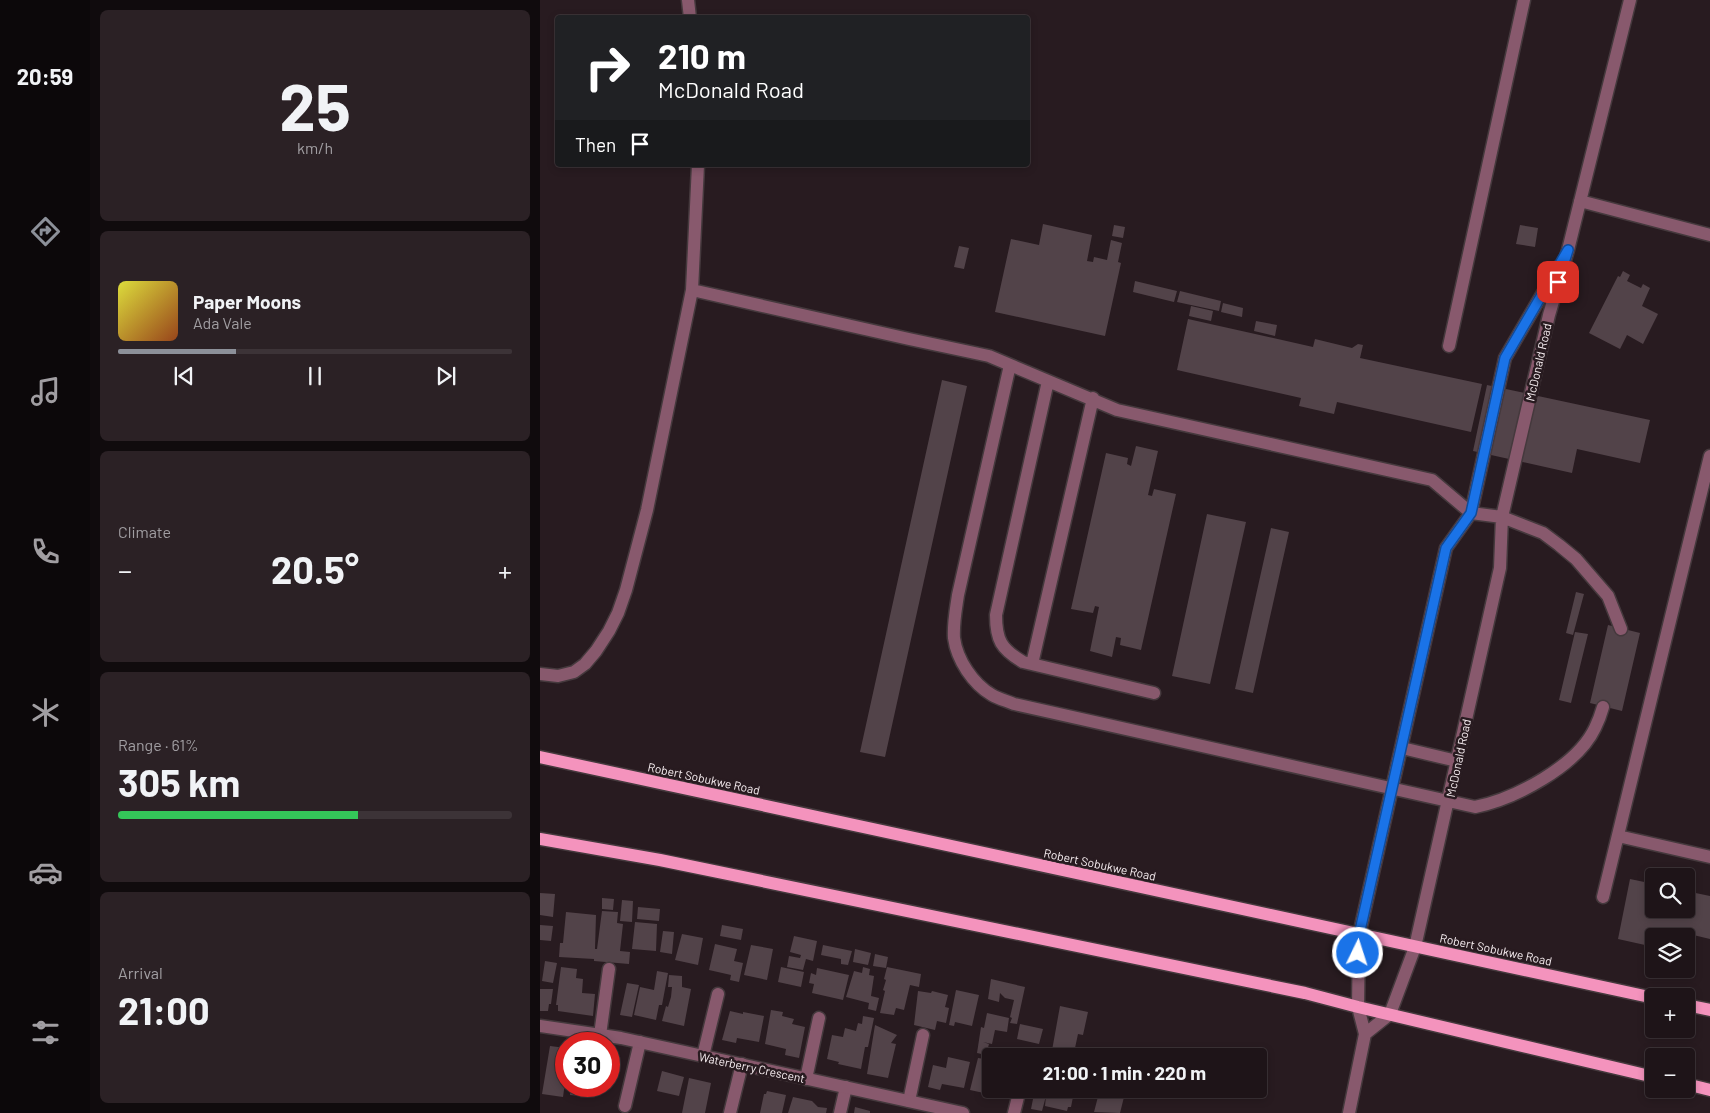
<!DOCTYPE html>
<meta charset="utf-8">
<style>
:root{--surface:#1e1418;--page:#2b2125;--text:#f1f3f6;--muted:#a19ea2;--line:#3c3337;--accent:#8c9099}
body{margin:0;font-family:Barlow,sans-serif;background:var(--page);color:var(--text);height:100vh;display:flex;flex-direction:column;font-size:19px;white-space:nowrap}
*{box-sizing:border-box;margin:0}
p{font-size:16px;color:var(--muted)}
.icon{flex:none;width:28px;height:28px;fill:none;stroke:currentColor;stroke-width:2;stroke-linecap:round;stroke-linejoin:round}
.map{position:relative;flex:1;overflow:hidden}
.drawer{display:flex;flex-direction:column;gap:10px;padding:10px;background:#100b0d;width:450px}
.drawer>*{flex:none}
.top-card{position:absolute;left:15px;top:15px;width:475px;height:152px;border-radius:5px;box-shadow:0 2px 8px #0003,0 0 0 1px var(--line);background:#202124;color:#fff;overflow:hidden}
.fabs{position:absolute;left:1105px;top:868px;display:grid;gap:10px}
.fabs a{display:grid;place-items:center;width:50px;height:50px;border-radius:5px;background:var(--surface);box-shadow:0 2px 8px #0003,0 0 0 1px var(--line);font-size:25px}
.speed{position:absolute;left:15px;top:1032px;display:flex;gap:10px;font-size:25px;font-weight:700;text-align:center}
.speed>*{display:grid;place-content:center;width:65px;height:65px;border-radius:50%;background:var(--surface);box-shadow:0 2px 8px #0003,0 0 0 1px var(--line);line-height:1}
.speed .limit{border:8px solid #d22;background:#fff;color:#111}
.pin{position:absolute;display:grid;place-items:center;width:42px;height:42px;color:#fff;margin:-21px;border-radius:10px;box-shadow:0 2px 8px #0006}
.me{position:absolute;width:55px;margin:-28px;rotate:4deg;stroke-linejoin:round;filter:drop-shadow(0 0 4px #0008)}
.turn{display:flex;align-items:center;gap:18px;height:105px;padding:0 20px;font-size:22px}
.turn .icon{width:65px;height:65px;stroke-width:2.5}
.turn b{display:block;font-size:35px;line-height:42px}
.then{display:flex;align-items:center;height:48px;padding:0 20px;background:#0003;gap:10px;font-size:19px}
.big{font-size:38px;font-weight:700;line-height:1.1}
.drawer .widget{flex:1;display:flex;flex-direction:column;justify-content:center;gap:8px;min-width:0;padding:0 18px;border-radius:8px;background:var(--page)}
.drawer .dial{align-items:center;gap:0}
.dial b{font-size:65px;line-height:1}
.song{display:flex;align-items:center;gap:15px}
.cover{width:60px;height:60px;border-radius:8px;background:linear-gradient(135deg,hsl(60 70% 55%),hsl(20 70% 35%))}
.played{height:5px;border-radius:2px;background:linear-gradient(90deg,var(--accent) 30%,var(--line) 30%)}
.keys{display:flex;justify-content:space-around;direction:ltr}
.heat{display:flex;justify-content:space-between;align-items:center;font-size:28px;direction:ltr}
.charge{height:8px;border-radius:4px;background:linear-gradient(90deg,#34c759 61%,var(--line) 0)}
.trip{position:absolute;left:442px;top:1048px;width:285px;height:50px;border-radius:5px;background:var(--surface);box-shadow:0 2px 8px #0003,0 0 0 1px var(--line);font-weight:700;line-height:50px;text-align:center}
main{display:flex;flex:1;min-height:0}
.dock{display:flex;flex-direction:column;width:90px;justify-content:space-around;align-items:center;background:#0c080a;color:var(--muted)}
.dock .icon{width:35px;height:35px}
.dock .current{color:var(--accent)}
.dock b{font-size:22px;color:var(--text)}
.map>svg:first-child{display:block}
.building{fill:#524349}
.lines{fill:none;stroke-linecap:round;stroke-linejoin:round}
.lane-casing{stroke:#45393d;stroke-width:15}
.street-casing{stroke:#45393d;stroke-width:15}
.primary-casing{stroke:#45393d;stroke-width:15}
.lane{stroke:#88596d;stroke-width:12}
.street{stroke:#88596d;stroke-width:12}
.primary{stroke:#f493bd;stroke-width:12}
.route-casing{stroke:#114b97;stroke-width:12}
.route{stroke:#1a73e8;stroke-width:9}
.labels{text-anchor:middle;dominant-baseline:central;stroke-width:5;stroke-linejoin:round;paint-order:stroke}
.street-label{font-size:12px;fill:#f7eef1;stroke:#281b20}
</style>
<main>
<nav class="dock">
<b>20:59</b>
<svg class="icon current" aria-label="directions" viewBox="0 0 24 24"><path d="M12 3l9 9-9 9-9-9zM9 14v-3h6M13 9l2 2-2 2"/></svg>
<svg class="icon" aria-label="music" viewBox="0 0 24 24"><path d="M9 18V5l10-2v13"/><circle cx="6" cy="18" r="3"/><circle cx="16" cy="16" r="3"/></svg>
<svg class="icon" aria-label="phone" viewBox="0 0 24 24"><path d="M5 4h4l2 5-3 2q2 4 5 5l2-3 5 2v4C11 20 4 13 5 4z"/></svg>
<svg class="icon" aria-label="climate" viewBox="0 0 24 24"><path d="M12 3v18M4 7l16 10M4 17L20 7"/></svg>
<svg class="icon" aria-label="car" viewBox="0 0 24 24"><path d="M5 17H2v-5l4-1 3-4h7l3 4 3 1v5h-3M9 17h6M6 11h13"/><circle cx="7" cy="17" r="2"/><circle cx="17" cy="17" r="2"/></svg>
<svg class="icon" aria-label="filters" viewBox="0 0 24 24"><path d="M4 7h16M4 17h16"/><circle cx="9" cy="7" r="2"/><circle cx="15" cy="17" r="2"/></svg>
</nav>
<section class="drawer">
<div class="widget dial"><b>25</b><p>km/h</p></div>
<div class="widget">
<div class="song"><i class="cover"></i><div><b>Paper Moons</b><p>Ada Vale</p></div></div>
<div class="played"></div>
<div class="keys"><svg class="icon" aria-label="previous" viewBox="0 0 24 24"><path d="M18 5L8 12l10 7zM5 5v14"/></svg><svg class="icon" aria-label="pause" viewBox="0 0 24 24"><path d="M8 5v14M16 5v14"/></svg><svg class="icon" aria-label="next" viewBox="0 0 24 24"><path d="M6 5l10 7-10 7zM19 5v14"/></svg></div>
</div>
<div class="widget"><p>Climate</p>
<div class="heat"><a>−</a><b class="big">20.5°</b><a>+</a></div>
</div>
<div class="widget"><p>Range · 61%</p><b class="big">305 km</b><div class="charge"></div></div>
<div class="widget"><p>Arrival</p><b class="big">21:00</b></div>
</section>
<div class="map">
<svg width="1170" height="1113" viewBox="0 0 1170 1113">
<rect width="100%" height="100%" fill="#281b20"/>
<path class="building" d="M503 224 552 235 547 261 553 262 554 257 567 260 571 240 582 243 578 262 581 263 565 336 455 312 471 239 499 245Z
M574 225 585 227 583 238 572 236Z
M980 225 998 228 995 247 976 244Z
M419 246 429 248 424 269 414 267Z
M1083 271 1090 275 1087 281 1101 288 1103 284 1110 288 1102 306 1118 314 1103 344 1087 335 1080 349 1049 333 1078 276 1080 277Z
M595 281 637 291 634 302 593 292Z
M640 291 681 301 679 311 637 302Z
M683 303 703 308 702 317 681 312Z
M651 306 673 311 671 321 649 316Z
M648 319 773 347 775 339 812 348 818 344 823 345 820 358 942 384 931 432 797 402 794 414 759 406 761 398 637 370Z
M716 321 737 325 735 336 714 331Z
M402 380 427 386 345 757 320 752Z
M947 385 1110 420 1100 463 1037 449 1032 473 933 451Z
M596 446 618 451 608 495 612 496 614 489 636 494 601 650 580 645 581 638 576 637 572 657 550 651 559 607 555 606 553 613 531 609 566 453 588 458 587 464 591 466Z
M667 514 706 522 670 684 632 676Z
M731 528 749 532 713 693 695 689Z
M1036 592 1044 594 1033 635 1026 633Z
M1068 625 1100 633 1082 711 1050 703Z
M1035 632 1048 634 1031 703 1019 700Z
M1090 879 1114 884V909H1146V891L1170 896V939L1124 928 1122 936H1114V947L1078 939Z
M0 893 15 894 13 917 0 915Z
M62 898 74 899 73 910 62 909Z
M82 900 93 901 92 922 80 921Z
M98 907 120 909 119 921 97 919Z
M62 911 78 912 77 923 83 924 80 951 90 952 89 964 54 961V959L19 957 20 943H23L26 912 56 915 55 949H57Z
M95 922 117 924 116 951 92 949Z
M0 925 13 926 11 941 0 940Z
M182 925 203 929 201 940 180 936Z
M123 931 134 932 132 954 120 952Z
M142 934 163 938 158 965 135 960Z
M254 936 277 941 273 961 266 959 263 970 247 967 249 956 260 958 261 955 250 952Z
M175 944 197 949 194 961 203 963 199 982 190 980 191 975 169 970Z
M211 945 233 949 227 980 204 975Z
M283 945 312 951 308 965 301 964V959L281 955Z
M315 949 331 953 328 965 313 962Z
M335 954 348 957 346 968 333 966Z
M5 961 17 963 13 983 2 981Z
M21 967 37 969 36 978 43 979 42 993 55 994 53 1016 18 1011V1005H16Z
M241 967 264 972 261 987 238 982Z
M323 967 330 969 329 975 334 976 331 996 339 998 336 1011 328 1009 329 1003 306 997 314 971 322 973Z
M347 967 381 974 379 987 370 985 364 1010 356 1008 354 1015 340 1013 345 991 343 990 346 980 344 979Z
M277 968 309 975 303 1000 272 993 274 984 269 983 271 973 276 975Z
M117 971 128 973 122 1005H119L116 1020 94 1015 100 987 114 990Z
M129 975 142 976V987L151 989 144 1026 122 1021 126 1006 128 1007 131 997 132 987H128Z
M451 979 485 987 477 1024 470 1023 472 1018 470 1017 474 1000 465 998 460 993 459 1002 448 999Z
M87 983 99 985 92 1017 80 1015Z
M0 989H13L11 1004H9L8 1011H0Z
M416 990 439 995 432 1026 415 1022 414 1026 409 1025Z
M378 991 391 993 392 991 408 995 405 1007 409 1008 406 1023 397 1021 395 1030 374 1025Z
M520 1006 548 1012 543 1035 538 1034 535 1048H533L531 1056H511Z
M231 1010 243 1012 242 1016 254 1019 252 1024 265 1027 259 1058 245 1055 246 1049 225 1044Z
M190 1011 203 1014V1012L224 1016 219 1042 197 1038 196 1043 182 1040Z
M447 1013 469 1018 467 1032 455 1030 452 1044 443 1042 449 1044 446 1055 437 1053 441 1027 444 1028Z
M323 1016 334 1018 328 1047H325L321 1069 298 1064 299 1062 287 1059 292 1035 303 1037 305 1028 316 1031 318 1023 322 1024Z
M480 1024 503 1029 499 1044 477 1039Z
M335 1025 357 1035 351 1043 356 1044 348 1078 327 1074Z
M10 1046 26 1048V1076L23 1097 2 1094Z
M408 1057 430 1062 424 1088 402 1084 400 1090 388 1087 393 1065 406 1068Z
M438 1058 451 1060V1089H454L453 1095 430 1090Z
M122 1071 144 1077 139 1096 117 1091Z
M149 1078 171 1083 165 1113H142Z
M31 1086H53L51 1097 30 1095Z
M495 1089 509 1091V1089H531L529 1096 533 1097 531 1107H528L527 1111 505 1106 506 1096 502 1111 491 1109Z
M560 1089H586L580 1113 554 1112Z
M227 1091 246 1095 242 1113H220L224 1094H226Z
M253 1097 272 1101 278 1107 287 1108 286 1113H248Z
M315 1107 330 1111V1113H314Z"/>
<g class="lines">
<g class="lane-casing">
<path id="lane" d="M148 0 150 18
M1040 201 1170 235
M152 290 369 339 449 356 577 410 892 480 931 513 962 517 1003 533 1019 545 1036 559 1068 596 1081 629
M909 346 984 0
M470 365 418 595C416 609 413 623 414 638 417 660 433 684 452 695 459 699 467 701 474 704L935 807C975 799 1037 766 1055 728 1058 722 1061 714 1063 707
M508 381 456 615C456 640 461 649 483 662L614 693
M492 664 553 398
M0 674 18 676 34 672 45 664 56 651 69 631 78 613 86 590 107 510 152 290 158 165
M862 748 917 761
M1078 836 1170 857
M1063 897 1170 456
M819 935 906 548 931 513 965 358 1018 267
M875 947 960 568 962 517 1009 315 1028 250 1090 0
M60 1035 69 969
M163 1056 178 994
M266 1079 279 1018
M369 1101 383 1035
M85 1106 100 1042
M190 1113 202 1064
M300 1113 306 1087
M474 1113 480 1089"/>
</g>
<g class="street-casing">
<path id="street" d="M0 1026 81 1038 423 1113
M825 1034 850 1014 875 947
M809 1113 825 1034 818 1007 819 935"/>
</g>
<g class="primary-casing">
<path id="primary" d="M0 757 1114 998
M0 839 120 860 765 993 818 1007 1114 1077
M1146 1005 1170 1010
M1146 1084 1170 1090"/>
</g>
<use href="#lane" class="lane"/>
<use href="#street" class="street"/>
<use href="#primary" class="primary"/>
</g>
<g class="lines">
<g class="route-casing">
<path id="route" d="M818 953 819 935 906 548 931 513 965 358 1028 250 1018 282"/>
</g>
<use href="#route" class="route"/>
</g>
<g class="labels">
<g class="street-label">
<text transform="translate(998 362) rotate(-77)">McDonald Road</text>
<text transform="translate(918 758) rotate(-78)">McDonald Road</text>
<text transform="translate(164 778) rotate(12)">Robert Sobukwe Road</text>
<text transform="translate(560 864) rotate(12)">Robert Sobukwe Road</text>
<text transform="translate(956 949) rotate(12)">Robert Sobukwe Road</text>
<text transform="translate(212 1067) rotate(12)">Waterberry Crescent</text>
</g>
</g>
</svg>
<div class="fabs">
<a><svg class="icon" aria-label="search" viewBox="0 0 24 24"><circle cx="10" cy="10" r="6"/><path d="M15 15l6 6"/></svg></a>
<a><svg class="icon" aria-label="layers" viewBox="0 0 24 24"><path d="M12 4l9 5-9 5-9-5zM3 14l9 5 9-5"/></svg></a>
<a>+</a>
<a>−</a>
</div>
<div class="speed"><div class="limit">30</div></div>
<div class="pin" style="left:1018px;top:282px;background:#d93025"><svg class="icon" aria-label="arrive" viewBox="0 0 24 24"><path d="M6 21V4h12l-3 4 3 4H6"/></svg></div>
<svg class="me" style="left:818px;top:953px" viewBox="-20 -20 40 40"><circle r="17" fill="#1a73e8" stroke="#fff" stroke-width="3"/><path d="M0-11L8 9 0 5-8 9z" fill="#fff"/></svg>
<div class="trip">21:00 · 1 min · 220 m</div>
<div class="top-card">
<div class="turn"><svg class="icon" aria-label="right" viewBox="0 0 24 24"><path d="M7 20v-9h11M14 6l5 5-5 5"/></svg><div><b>210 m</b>McDonald Road</div></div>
<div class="then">Then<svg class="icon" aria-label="arrive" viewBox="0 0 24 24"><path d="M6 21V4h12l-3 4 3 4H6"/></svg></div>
</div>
</div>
</main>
